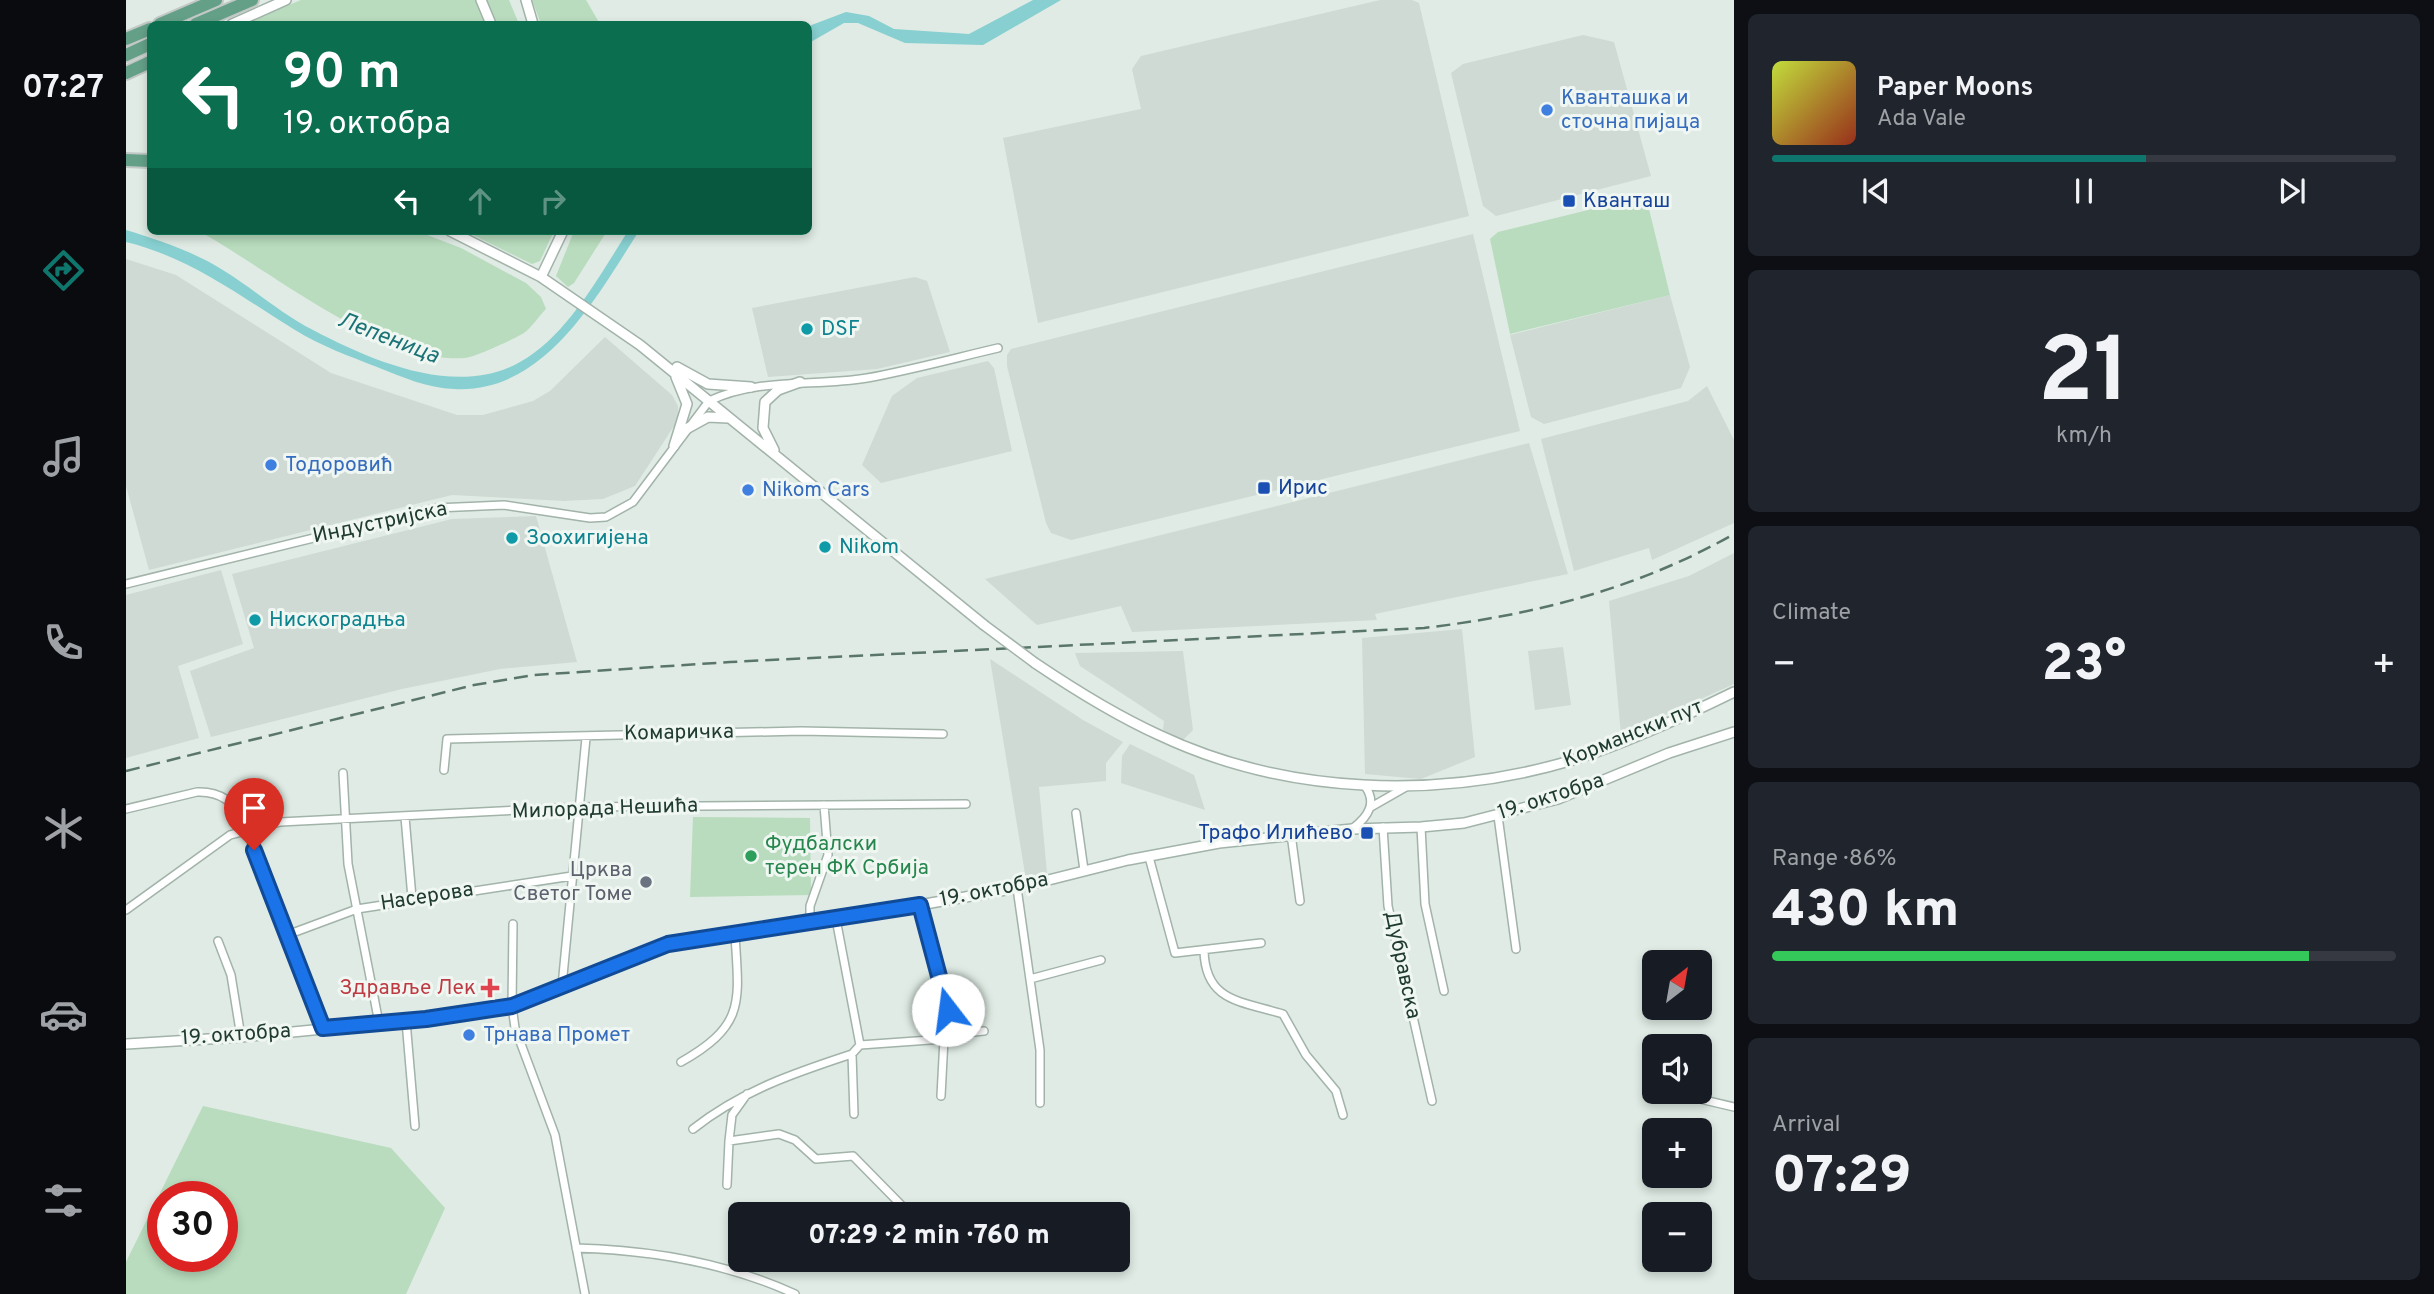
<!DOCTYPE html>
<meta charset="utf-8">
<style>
:root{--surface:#171b24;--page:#20242c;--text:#f1f3f6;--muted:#9ea1a6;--line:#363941;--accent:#0f766e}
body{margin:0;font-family:Overpass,sans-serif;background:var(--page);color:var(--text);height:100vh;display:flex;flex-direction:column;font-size:26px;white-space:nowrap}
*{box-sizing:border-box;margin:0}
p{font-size:23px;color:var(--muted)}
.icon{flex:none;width:38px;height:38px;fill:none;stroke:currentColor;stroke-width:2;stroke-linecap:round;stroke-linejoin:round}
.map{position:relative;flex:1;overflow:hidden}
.drawer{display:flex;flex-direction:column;gap:14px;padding:14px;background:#0d0f14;width:700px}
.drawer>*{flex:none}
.guide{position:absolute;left:21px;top:21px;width:665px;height:214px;border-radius:10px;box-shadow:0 4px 10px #0003;background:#0b6e4f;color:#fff;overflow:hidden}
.needle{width:46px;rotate:31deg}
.tools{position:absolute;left:1516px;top:950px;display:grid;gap:14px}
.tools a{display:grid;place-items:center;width:70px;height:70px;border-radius:10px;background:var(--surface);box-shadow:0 4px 10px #0003;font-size:35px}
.speed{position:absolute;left:21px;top:1181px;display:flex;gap:14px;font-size:35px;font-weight:700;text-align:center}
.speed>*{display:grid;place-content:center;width:91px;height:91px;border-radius:50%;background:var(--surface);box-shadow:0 4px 10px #0003;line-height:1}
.speed .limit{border:10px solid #d22;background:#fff;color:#111}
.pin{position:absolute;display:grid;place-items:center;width:60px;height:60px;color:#fff;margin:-72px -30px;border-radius:50% 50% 50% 0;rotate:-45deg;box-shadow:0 0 7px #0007}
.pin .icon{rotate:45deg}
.me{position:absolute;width:77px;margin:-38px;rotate:345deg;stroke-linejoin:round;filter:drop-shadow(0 0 5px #0008)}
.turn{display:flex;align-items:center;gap:24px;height:147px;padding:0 21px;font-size:32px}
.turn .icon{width:91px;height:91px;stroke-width:2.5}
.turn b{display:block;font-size:49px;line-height:60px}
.lanes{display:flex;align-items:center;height:66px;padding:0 21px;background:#0003;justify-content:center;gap:35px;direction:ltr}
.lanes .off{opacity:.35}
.big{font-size:52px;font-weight:800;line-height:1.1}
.drawer .card{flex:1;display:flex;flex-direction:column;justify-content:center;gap:10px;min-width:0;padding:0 24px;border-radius:10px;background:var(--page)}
.drawer .dial{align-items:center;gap:0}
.dial b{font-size:91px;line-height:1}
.song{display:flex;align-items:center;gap:21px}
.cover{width:84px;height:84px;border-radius:10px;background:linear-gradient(135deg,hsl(70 70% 55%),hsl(10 70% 35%))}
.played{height:7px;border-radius:4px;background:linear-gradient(90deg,var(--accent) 60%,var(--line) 60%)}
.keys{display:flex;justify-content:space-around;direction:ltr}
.heat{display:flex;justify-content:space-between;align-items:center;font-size:38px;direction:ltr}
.charge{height:10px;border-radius:5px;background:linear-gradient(90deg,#34c759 86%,var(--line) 0)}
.trip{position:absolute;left:602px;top:1202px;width:402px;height:70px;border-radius:10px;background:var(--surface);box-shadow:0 4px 10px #0003;font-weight:800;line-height:70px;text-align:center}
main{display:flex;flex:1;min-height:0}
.tabs{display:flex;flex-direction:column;width:126px;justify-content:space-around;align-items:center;background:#090b0e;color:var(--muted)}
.tabs .icon{width:49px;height:49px}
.tabs .selected{color:var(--accent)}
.tabs b{font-size:32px;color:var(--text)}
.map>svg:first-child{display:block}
.built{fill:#cedad3}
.green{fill:#b8dcbd;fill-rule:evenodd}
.water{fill:#87cfd0}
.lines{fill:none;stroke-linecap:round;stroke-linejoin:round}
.minor-casing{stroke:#a2b3aa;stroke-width:10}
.tertiary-casing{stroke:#a2b3aa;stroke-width:12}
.primary-casing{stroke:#c1c8c5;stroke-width:16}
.minor{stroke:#fff;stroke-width:7}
.tertiary{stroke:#fff;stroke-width:9}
.primary{stroke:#64a088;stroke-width:12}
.rail{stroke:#5a766b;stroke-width:2.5;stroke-dasharray:14 7;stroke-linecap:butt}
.tertiary-bridge-casing{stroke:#a2b3aa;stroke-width:12;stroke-linecap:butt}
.tertiary-bridge{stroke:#fff;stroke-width:9}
.route-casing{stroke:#114b97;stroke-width:18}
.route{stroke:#1a73e8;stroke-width:12}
.shop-dot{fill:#3f7fe0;stroke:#f0f7f2;stroke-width:2.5}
.transit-dot{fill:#1a4fb4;stroke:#f0f7f2;stroke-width:2.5}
.culture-dot{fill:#0f9aa8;stroke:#f0f7f2;stroke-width:2.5}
.leisure-dot{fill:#2e9e5b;stroke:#f0f7f2;stroke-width:2.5}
.worship-dot{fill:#6b7280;stroke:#f0f7f2;stroke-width:2.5}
.health-dot{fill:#e0444e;stroke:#f0f7f2;stroke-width:2.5}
.labels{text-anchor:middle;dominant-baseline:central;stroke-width:6;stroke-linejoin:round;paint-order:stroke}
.shop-label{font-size:21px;fill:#366cbe;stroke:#f0f7f2;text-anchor:start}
.transit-label{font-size:21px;fill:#164399;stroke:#f0f7f2;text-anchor:start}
.culture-label{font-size:21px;fill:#0d838f;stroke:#f0f7f2;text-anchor:start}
.street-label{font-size:21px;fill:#203b30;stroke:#f0f7f2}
.leisure-label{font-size:21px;fill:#27864d;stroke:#f0f7f2;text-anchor:start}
.worship-label{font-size:21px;fill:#5b616d;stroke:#f0f7f2;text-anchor:end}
.health-label{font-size:21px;fill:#be3a42;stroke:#f0f7f2;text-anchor:end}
.water-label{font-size:23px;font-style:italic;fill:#1b7376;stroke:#f0f7f2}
</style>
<main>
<nav class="tabs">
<b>07:27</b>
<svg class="icon selected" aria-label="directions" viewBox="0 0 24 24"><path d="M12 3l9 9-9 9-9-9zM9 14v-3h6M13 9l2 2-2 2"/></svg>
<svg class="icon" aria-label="music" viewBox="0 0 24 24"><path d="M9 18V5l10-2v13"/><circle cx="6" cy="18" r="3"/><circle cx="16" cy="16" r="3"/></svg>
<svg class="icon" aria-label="phone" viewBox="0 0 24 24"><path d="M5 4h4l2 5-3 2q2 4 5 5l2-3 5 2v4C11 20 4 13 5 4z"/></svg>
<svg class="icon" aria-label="climate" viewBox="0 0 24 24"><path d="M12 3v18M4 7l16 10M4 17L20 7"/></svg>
<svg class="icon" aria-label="car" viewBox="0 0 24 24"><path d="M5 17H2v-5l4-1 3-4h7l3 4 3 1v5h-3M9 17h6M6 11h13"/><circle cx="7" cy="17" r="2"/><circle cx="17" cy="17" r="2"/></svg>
<svg class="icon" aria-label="filters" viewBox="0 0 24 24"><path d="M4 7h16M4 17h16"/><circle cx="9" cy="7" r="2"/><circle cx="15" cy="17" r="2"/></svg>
</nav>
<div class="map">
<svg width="1608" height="1294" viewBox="0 0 1608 1294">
<rect width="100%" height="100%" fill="#dfebe4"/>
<path class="built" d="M1254 0H1286L1293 3 1343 216 912 323 877 138 1015 109 1006 69 1015 56Z
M1457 35 1488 42 1525 176 1370 216 1357 206 1325 73 1337 64Z
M1347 234 1394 431 945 540 925 533 920 523 881 366V355L885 349Z
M0 259 50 275 205 373 331 415H357L407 401 424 391 479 337 546 395 552 406V420L509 486 477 499 438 501 326 495 23 570 0 486Z
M789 277 801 281 824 352 751 369 642 377 626 308Z
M1544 295 1564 367 1555 388 1418 424 1405 417 1384 335Z
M862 361 868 368 886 451 755 483 736 465 766 396 791 378Z
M1581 386 1608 440V523L1526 560 1523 548 1448 571 1415 439 1562 401Z
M1403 443 1442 574 1249 614 1251 620 1006 632 995 606 911 625 859 579Z
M410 516 451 662 374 669 276 689 85 737 64 671 128 648 106 574 326 519Z
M1608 553V684L1495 735 1483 601 1563 576Z
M95 570 117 644 52 666 73 738 0 758V595Z
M1336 629 1349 757 1295 779 1239 774 1236 638Z
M1437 647 1445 705 1409 710 1402 651Z
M1057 651 1067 730 1057 740 1037 730 1038 721 954 666 949 653Z
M864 659 957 720 997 742 980 763V781L913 787 921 873 900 880Z
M1004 744 1068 775 1079 810 995 783 996 756Z"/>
<path class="green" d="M175 0H352L362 24H118Z
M360 0H383L393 24H369Z
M406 0H460L474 24H415Z
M1511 198 1523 209 1544 295 1384 334 1364 239 1372 232Z
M73 231H291L335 248 400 283 415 297 420 309C413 316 406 327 398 333 388 339 350 357 339 358 260 365 143 270 73 231Z
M339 231H428L414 261 406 264Z
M448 231H481L448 283 442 287 430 276Z
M567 817 684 818 685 895 564 897Z
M77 1106 265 1148 319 1208 280 1294H0V1262ZM37 1197H96V1256H37Z"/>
<path class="water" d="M907 0H935L857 45 779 43 732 23H718L683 43V26L720 12 743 16 768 29 843 34Z
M0 230C26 238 51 246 75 258 115 277 148 310 187 330 246 361 331 398 394 362 441 336 474 275 502 231H513C471 296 419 394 328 389 301 388 276 377 251 367 223 356 195 346 169 330 114 296 63 257 0 242Z"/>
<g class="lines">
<g class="minor-casing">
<path id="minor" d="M0 584 310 508 378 505 464 518 480 517 507 502 583 401C634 377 688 387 741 378 785 370 829 358 872 348
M318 770 321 739 675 731 817 734
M217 773 222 864 253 1023
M1245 807 1280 787
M0 809 71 792C93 791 108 801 117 821L197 1028
M950 813 958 870
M1372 816 1390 949
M279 817 286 898
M1257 827 1262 906 1306 1101
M1295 827 1299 904 1318 991
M1227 828C1242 817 1252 802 1238 785
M1165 834 1174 901
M1023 857 1049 953 1135 943
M891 888 914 1050V1103
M794 905 828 1034 818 1039 815 1096
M0 910 104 835 154 822 454 807 840 804
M710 919 734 1045 726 1054 728 1114
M387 924 386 1006 389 1028 429 1135 459 1294
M684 924V906L702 855 698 805
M161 935 231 909 446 876
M92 941 105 975 115 1037
M1078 950C1079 1002 1115 1001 1157 1014L1180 1055 1210 1091 1217 1115
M904 979 975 960
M436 986 460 738
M280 1021 289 1126
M828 1034 858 1031
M734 1045 818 1039
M555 1062C620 1025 613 1002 609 935
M621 1094 606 1115 603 1141 653 1134 669 1140 690 1159 727 1156 784 1214
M1574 1099 1608 1107
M567 1129C615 1091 668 1073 726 1054
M601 1185 603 1141
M450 1248C524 1250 601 1263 669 1294"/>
</g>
<g class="tertiary-casing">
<path id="tertiary" d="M355 0 365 24
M400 0 407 24
M106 24 160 0
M324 231 415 277 514 345 858 625
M415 277 437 231
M551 367 582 384 625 387
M562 428 582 417 602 418
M548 446 561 404 550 377
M648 450 637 428 639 402 652 390 674 382
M909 663C949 690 989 715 1033 735 1160 795 1313 800 1447 760 1503 742 1555 718 1608 692
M0 1044 115 1037 300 1019 386 1006 542 944 684 924 891 888 1002 860 1093 843 1226 829 1295 827 1338 823 1432 799 1543 753 1608 732"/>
</g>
<g class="primary-casing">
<path id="primary" d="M34 24 90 0
M70 24 126 0
M0 39 24 29
M0 55 24 44
M0 73 24 62
M0 160 24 161"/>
</g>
<use href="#minor" class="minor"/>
<use href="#tertiary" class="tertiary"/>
<use href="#primary" class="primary"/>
<path class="rail" d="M0 771 348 685 408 675 604 662 1298 628C1408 615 1511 589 1608 534"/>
<g class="tertiary-bridge-casing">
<path id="tertiary-bridge" d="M858 625 909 663"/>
</g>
<use href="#tertiary-bridge" class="tertiary-bridge"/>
</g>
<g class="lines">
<g class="route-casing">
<path id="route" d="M128 850 197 1028 300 1019 386 1006 542 944 794 905 822 1010"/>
</g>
<use href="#route" class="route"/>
</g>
<g class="shop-dot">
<circle cx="1421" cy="110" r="7"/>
<circle cx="145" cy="465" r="7"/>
<circle cx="622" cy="490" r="7"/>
<circle cx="343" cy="1035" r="7"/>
</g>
<g class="transit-dot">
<rect x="1436" y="194" width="14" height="14" rx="3.5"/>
<rect x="1131" y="481" width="14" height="14" rx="3.5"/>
<rect x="1234" y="826" width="14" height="14" rx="3.5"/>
</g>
<g class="culture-dot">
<circle cx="681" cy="329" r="7"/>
<circle cx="386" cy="538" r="7"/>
<circle cx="699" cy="547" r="7"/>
<circle cx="129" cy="620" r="7"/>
</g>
<circle class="leisure-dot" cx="625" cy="856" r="7"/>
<circle class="worship-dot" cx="520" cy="882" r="7"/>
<path class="health-dot" d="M360.5 977.5h7v7h7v7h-7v7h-7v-7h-7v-7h7z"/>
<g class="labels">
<g class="shop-label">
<text x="1435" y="98">Кванташка и<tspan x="1435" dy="24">сточна пијаца</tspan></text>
<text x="159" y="465">Тодоровић</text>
<text x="636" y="490">Nikom Cars</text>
<text x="357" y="1035">Трнава Промет</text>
</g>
<g class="transit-label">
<text x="1457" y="201">Кванташ</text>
<text x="1152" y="488">Ирис</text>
<text x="1227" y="833" text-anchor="end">Трафо Илићево</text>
</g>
<g class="culture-label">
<text x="695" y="329">DSF</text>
<text x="400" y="538">Зоохигијена</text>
<text x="713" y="547">Nikom</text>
<text x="143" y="620">Нискоградња</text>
</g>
<g class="street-label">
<text transform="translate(254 523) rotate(-12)">Индустријска</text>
<text transform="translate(553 733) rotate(-1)">Комаричка</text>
<text transform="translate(1507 734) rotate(-22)">Кормански пут</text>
<text transform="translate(1425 797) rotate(-18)">19. октобра</text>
<text transform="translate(479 809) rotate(-2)">Милорада Нешића</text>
<text transform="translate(868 890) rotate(-11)">19. октобра</text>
<text transform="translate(301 897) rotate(-9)">Насерова</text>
<text transform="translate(1276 965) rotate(78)">Дубравска</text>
<text transform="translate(110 1035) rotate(-4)">19. октобра</text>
</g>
<g class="leisure-label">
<text x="639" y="844">Фудбалски<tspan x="639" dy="24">терен ФК Србија</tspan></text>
</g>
<g class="worship-label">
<text x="506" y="870">Црква<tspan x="506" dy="24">Светог Томе</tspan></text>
</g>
<g class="health-label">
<text x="350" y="988">Здравље Лек</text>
</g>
<g class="water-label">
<text transform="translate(262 339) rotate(21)">Лепеница</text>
</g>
</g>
</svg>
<div class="tools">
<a><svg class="needle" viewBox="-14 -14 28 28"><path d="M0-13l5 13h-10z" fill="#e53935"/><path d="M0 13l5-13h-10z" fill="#9ea1a6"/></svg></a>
<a><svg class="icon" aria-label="sound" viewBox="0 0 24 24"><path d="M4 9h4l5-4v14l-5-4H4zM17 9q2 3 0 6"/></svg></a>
<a>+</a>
<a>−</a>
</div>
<div class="speed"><div class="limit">30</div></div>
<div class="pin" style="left:128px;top:850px;background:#d93025"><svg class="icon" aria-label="arrive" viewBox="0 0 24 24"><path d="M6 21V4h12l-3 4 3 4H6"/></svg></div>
<svg class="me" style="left:822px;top:1010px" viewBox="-20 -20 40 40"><circle r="19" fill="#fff"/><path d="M0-13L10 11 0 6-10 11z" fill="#1a73e8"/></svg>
<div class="trip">07:29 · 2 min · 760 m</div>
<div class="guide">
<div class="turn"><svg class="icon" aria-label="left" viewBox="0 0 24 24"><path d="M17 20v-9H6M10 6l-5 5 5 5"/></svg><div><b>90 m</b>19. октобра</div></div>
<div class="lanes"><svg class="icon" aria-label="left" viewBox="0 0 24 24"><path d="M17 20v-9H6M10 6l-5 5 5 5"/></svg><svg class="icon off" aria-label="ahead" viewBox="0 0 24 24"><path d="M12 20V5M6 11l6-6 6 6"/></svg><svg class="icon off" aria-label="right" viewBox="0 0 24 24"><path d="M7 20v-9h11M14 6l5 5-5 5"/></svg></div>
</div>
</div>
<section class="drawer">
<div class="card">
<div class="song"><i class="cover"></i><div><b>Paper Moons</b><p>Ada Vale</p></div></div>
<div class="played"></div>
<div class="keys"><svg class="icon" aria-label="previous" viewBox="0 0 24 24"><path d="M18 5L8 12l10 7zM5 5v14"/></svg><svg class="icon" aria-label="pause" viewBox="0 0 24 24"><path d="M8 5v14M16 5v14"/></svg><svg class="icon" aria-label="next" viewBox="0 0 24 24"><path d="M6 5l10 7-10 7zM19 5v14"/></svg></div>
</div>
<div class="card dial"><b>21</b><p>km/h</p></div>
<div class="card"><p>Climate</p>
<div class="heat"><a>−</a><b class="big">23°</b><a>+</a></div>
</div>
<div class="card"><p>Range · 86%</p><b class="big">430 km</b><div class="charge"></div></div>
<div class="card"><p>Arrival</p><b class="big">07:29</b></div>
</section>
</main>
